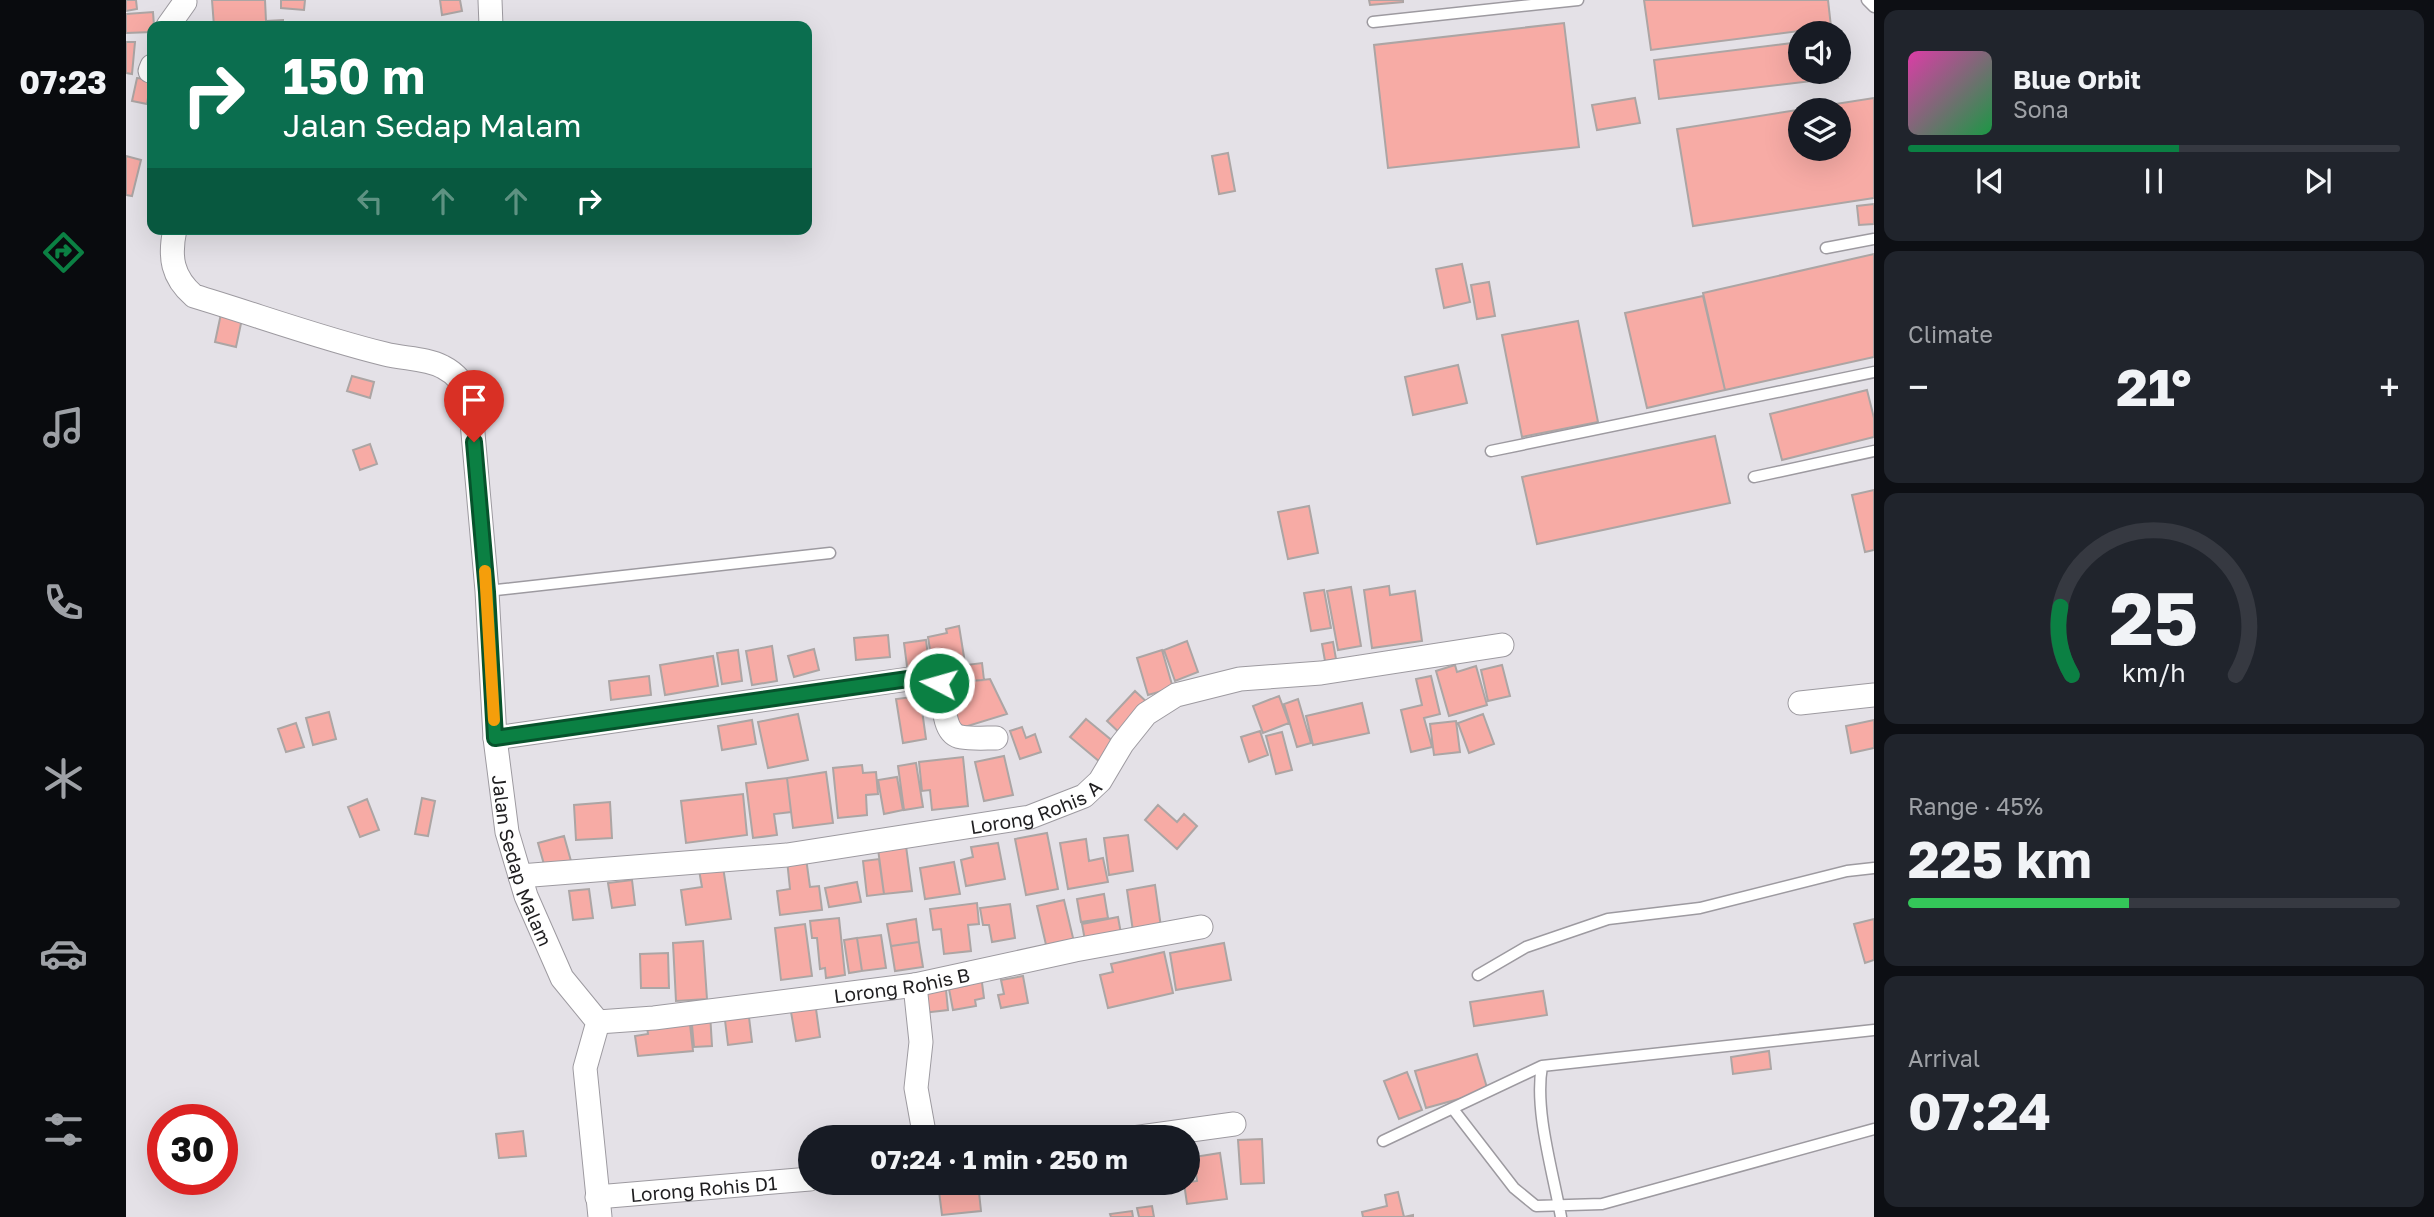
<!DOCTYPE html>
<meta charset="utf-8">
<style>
:root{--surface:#171b24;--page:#20242c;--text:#f1f3f6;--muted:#9ea1a6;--line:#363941;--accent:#0b8043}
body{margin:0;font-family:"Golos Text",sans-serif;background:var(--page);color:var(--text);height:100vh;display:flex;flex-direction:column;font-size:26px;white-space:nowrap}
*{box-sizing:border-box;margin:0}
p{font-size:23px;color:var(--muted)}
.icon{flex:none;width:38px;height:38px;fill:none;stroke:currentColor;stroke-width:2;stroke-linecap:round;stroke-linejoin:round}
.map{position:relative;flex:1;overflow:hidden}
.drawer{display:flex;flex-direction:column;gap:10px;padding:10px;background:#0d0f14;width:560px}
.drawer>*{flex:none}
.banner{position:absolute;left:21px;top:21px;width:665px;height:214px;border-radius:14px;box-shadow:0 7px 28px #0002;background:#0b6e4f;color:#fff;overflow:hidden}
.controls{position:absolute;left:1662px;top:21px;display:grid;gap:14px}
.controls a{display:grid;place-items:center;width:63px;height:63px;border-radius:50%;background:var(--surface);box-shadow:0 7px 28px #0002;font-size:35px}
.speed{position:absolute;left:21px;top:1104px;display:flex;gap:14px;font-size:35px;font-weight:700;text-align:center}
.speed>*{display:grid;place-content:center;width:91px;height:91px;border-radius:50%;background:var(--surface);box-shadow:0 7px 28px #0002;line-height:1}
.speed .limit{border:10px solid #d22;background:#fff;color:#111}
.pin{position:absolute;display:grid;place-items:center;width:60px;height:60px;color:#fff;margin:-72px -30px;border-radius:50% 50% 50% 0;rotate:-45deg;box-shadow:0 0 7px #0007}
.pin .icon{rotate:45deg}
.me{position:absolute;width:77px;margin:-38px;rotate:276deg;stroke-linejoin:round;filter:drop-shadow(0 0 5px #0008)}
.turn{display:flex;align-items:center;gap:24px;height:147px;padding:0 21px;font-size:32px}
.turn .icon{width:91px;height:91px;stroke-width:2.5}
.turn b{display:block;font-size:49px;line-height:60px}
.lanes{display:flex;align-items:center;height:66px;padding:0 21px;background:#0003;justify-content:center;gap:35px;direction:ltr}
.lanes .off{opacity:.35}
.big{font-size:52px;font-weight:700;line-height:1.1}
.drawer .tile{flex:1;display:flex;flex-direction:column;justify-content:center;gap:10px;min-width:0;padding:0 24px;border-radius:14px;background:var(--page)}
.drawer .dial{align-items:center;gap:0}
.dial svg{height:182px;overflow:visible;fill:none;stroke:var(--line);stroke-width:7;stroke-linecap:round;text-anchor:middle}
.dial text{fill:var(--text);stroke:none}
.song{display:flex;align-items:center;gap:21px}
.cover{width:84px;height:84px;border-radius:10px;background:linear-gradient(135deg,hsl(320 70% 55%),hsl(140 70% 35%))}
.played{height:7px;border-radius:4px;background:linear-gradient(90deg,var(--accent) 55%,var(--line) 55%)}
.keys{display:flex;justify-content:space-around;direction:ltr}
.heat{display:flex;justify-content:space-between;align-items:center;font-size:38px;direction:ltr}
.charge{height:10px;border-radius:5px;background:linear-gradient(90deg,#34c759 45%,var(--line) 0)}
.trip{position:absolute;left:672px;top:1125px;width:402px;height:70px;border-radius:35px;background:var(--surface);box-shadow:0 7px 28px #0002;font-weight:700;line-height:70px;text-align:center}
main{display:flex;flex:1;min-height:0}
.dock{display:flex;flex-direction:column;width:126px;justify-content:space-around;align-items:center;background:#090b0e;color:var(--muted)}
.dock .icon{width:49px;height:49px}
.dock .selected{color:var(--accent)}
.dock b{font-size:32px;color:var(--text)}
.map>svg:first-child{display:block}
.building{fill:#f7aba5;stroke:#aca5a4;stroke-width:2;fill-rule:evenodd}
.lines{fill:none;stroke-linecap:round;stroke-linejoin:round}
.service-casing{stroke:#9d9aa0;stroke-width:13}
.minor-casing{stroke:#9d9aa0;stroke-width:25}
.service{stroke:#fff;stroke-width:10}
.minor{stroke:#fff;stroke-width:23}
.route-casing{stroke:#07532c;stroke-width:18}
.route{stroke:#0b8043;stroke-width:12}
.slow{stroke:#f59e0b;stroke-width:12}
.labels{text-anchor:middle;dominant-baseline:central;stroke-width:5;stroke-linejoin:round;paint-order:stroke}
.street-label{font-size:19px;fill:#1f1e20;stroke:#f1eef4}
</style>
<main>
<nav class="dock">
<b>07:23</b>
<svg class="icon selected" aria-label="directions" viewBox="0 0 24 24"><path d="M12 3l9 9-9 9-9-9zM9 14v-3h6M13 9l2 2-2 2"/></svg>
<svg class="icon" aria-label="music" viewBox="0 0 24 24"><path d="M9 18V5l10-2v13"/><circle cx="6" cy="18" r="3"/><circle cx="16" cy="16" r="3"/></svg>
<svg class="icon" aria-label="phone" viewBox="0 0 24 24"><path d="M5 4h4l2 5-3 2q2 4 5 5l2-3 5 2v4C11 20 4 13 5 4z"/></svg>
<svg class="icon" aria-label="climate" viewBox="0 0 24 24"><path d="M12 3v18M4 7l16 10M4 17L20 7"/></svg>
<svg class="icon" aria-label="car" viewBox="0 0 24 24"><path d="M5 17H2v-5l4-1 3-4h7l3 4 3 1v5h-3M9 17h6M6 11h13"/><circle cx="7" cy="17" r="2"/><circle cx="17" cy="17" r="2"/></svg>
<svg class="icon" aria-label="filters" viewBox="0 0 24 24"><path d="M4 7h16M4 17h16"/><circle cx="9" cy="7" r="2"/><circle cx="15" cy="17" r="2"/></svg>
</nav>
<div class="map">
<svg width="1748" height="1217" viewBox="0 0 1748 1217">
<rect width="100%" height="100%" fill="#e4e1e7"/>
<path class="building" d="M0 0H10L11 9 0 11Z
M86 0H139L140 21 157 20V26H88Z
M155 0H179L178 10 155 8Z
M314 0H334L336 11 316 15Z
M1243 0H1277V2L1244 5Z
M1518 0H1702L1705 27 1525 50Z
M27 12 28 26H26V32L0 33V14Z
M1438 23 1453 147 1262 168 1248 45Z
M0 42H9L6 74 0 73Z
M1675 42V72H1711L1712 78 1533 99 1528 60Z
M11 78 25 80 21 104 6 101Z
M1509 98 1514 123 1471 130 1466 105Z
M1748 98V198L1567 226 1551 129ZM1675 110H1713V149H1675Z
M1102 153 1109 191 1093 194 1086 156Z
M0 156 15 160 6 196 0 195Z
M1748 204V224L1733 225 1731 206Z
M1748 254V357L1599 390 1577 293Z
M1336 264 1344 302 1318 308 1310 269Z
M1363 282 1369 316 1351 319 1345 285Z
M1577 296 1599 390 1521 408 1499 313Z
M96 309 117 314 110 347 89 342Z
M1452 321 1472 422 1396 437 1376 335Z
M1332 365 1341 403 1287 415 1279 377Z
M226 376 248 382 244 398 221 391Z
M1741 390 1748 418V437L1656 460 1644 414Z
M1589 436 1604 503 1411 544 1396 477Z
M244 444 251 464 234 470 227 450Z
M1748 490V550L1739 552 1726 495Z
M1183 506 1192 553 1162 559 1152 512Z
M1263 586 1264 595 1289 591 1296 641 1246 648 1238 590Z
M1225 587 1235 646 1212 650 1201 591Z
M1198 590 1205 628 1185 631 1178 593Z
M833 626 839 663 807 669 802 637 821 633 820 629Z
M762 635 764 657 730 660 728 638Z
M800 640 804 672 782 674 778 643Z
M1061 641 1072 672 1049 681 1038 650Z
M1207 642 1210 659 1199 661 1196 644Z
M646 646 651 681 626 685 620 651Z
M688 649 693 670 668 677 662 656Z
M612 650 616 681 596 684 591 653Z
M1036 650 1047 688 1022 695 1011 658Z
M587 656 592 686 539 695 534 665Z
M856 663 858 680 842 681 840 665Z
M1329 665 1331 672 1350 666 1361 705 1323 716 1310 671Z
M1376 665 1384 696 1362 701 1355 670Z
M523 676 525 695 485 700 483 681Z
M1305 676 1314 714 1298 718 1306 747 1285 752 1275 710 1296 705 1290 679Z
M864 679 881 714 832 729 822 684Z
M1009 691 1025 706 997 736 981 721Z
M794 696 800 739 777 743 770 699Z
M1153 696 1163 723 1137 733 1127 706Z
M1172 699 1185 743 1171 747 1158 704Z
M1236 703 1243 733 1187 745 1180 716Z
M203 712 210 739 187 745 180 718Z
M672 714 682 760 642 768 632 722Z
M1357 714 1368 744 1343 753 1332 723Z
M960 719 989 743 974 762 944 737Z
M626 720 630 744 596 750 592 726Z
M1748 720V748L1725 753 1720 726Z
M1330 721 1334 752 1308 755 1304 724Z
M170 723 178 747 160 752 152 729Z
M896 727 900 738 909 734 915 752 894 759 884 731Z
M1134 731 1142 755 1123 762 1115 737Z
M1156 732 1166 770 1150 774 1140 736Z
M878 756 887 795 858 801 849 762Z
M837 757 842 806 806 810 804 790 796 791 793 762Z
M790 763 797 807 778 810 772 766Z
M736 765 737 773 750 772 752 794 740 795 741 815 712 818 707 768Z
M700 772 707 823 667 828 661 778Z
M771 777 777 810 758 814 752 780Z
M661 778 665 812 648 814 651 835 627 838 620 783Z
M617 794 621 835 560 843 555 801Z
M296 798 309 801 302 836 289 834Z
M241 799 253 830 234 837 222 807Z
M484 802 486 838 450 840 448 805Z
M1032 805 1051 822 1058 814 1071 826 1051 849 1019 820Z
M921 833 932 889 900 895 889 839Z
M1002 835 1007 871 983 875 978 838Z
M438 836 445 861 419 868 412 843Z
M960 839 963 861 977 858 982 882 942 889 934 843Z
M872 843 879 879 840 886 835 860 847 857 845 847Z
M780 846 786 891 758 894 752 849Z
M680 858 684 887 693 886 696 910 654 915 651 891 664 889 661 860Z
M753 859 758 894 741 896 737 861Z
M828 862 834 894 799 899 794 868Z
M597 867 605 919 560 925 555 890 576 887 573 870Z
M506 880 509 905 486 908 482 883Z
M731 882 735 902 703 907 699 888Z
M1029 885 1035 927 1007 931 1001 890Z
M463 889 467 918 447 920 443 891Z
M978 894 982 918 955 922 951 899Z
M938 900 948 942 921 949 911 906Z
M851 903 853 924 842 925 845 951 818 954 815 929 807 930 804 909Z
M884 904 889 938 866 942 863 925H857L854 908Z
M992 917 996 939 960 946 956 924Z
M713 918 719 975 700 978 699 968 694 969 691 938H686L684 921Z
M790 919 793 942 765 946 761 924Z
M1748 919V960L1739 963 1728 924Z
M679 924 686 976 655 980 649 928Z
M755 935 760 968 736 971 731 938Z
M731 938 736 971 723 973 718 940Z
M577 941 581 999 550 1001 547 943Z
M793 942 797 967 769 971 765 946Z
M1098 943 1105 980 1050 990 1044 953Z
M1038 952 1047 993 982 1008 974 975 987 972 985 964Z
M542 953 543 988H515L514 954Z
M855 975 858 998 849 1000 850 1006 827 1010 823 989 843 985 842 977Z
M897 976 902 1003 875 1008 872 995 878 994 875 980Z
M820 990 822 1010 797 1013 795 992Z
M1417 991 1421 1015 1348 1026 1344 1002Z
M689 1002 694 1037 670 1041 664 1006Z
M622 1009 626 1042 602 1045 598 1012Z
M584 1013 586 1046 568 1047 565 1014Z
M563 1016 567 1051 512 1056 509 1036 522 1034 520 1020Z
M1643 1051 1645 1069 1607 1074 1605 1057Z
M1351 1054 1362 1091 1300 1108 1289 1071Z
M1281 1072 1296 1110 1273 1119 1258 1081Z
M397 1131 400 1156 373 1158 370 1134Z
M1136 1139 1138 1183 1115 1184 1112 1140Z
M1094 1153 1101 1199 1061 1204 1058 1183 1071 1181 1068 1157Z
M812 1183H852L855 1211 816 1215Z
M973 1183H1001L1002 1188 974 1191Z
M1272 1192 1278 1217 1287 1215V1217H1237L1236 1212 1261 1206 1259 1195Z
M1026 1206 1028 1217H1013L1011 1208Z
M1006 1211 1007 1217H985L984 1214Z"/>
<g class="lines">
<g class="service-casing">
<path id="service" d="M1741 0 1748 7
M1247 22 1452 0
M1700 248 1748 239
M1365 451 1748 372
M1628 477 1748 451
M361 591 704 553
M1352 975 1400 947 1482 919 1574 908 1721 871 1748 868
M1416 1066C1408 1110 1427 1172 1435 1217
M1327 1109 1388 1188 1410 1206 1476 1204 1748 1129
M1257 1141 1416 1066 1748 1030"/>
</g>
<g class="minor-casing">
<g id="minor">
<path d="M364 0 365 26"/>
<path d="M42 26 59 2"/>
<path d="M24 71 26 66"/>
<path id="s1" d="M49 229C43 257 46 277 68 296 131 315 197 339 259 354 278 359 300 358 317 367 331 374 339 385 344 399L361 591 369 738 381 832 400 896 436 978 472 1022 459 1068 474 1217"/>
<path d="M1674 703 1748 695"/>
<path d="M369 738 804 676 813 683C819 698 815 734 835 737 846 739 859 738 870 738"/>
<path id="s2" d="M394 876 661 855 904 817 958 796 974 781 996 744 1020 714 1050 695 1114 679 1195 673 1376 645"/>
<path d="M789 985 795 1042 790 1088 799 1138"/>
<path id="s3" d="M472 1022 528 1018 789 985 949 950 1075 927"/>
<path d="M1007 1138 1108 1124"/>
<path id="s4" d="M471 1197 684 1179"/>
</g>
</g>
<use href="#service" class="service"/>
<use href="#minor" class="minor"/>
</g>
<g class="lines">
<g class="route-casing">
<path id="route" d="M348 442 361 592 369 738 803 676 813 683"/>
</g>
<use href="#route" class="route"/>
<path class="slow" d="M359 571 368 720"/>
</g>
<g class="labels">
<g class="street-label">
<text stroke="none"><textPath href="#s2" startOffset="522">Lorong Rohis A</textPath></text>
<text stroke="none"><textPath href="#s1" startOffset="842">Jalan Sedap Malam</textPath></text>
<text stroke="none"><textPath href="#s3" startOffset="306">Lorong Rohis B</textPath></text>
<text stroke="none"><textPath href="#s4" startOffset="107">Lorong Rohis D1</textPath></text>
</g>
</g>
</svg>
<div class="controls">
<a><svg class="icon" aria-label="sound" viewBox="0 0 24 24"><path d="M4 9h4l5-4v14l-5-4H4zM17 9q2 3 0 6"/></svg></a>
<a><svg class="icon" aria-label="layers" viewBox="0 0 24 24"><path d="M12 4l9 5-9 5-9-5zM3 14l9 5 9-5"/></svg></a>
</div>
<div class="speed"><div class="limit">30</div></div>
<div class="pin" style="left:348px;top:442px;background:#d93025"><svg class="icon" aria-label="arrive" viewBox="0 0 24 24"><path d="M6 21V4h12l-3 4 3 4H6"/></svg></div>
<svg class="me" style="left:813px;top:683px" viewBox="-20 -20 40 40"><circle r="17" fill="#0b8043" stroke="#fff" stroke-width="3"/><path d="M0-11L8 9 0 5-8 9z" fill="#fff"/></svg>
<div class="trip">07:24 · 1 min · 250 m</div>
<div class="banner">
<div class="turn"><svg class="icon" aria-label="right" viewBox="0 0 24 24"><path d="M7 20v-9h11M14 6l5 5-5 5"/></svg><div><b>150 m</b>Jalan Sedap Malam</div></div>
<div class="lanes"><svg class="icon off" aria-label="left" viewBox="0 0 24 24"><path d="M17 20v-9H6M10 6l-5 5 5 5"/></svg><svg class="icon off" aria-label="ahead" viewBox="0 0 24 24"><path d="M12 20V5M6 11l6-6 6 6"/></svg><svg class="icon off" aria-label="ahead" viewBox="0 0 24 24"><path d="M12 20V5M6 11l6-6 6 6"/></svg><svg class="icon" aria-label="right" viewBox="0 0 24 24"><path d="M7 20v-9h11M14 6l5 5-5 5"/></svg></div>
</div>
</div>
<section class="drawer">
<div class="tile">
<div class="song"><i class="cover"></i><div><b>Blue Orbit</b><p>Sona</p></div></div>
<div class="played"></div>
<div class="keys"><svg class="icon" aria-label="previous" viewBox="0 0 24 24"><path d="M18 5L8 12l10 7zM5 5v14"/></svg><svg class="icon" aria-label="pause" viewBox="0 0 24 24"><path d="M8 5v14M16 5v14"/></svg><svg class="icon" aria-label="next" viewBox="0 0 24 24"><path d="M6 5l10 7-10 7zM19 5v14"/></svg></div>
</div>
<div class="tile"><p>Climate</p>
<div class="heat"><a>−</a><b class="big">21°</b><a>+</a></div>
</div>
<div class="tile dial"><svg viewBox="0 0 100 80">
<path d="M14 69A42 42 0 1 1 86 69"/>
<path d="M14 69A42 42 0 0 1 9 39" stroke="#0b8043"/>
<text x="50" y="56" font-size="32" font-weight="700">25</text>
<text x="50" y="72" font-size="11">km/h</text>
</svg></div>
<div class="tile"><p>Range · 45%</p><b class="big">225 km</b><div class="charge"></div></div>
<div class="tile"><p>Arrival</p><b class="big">07:24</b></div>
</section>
</main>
